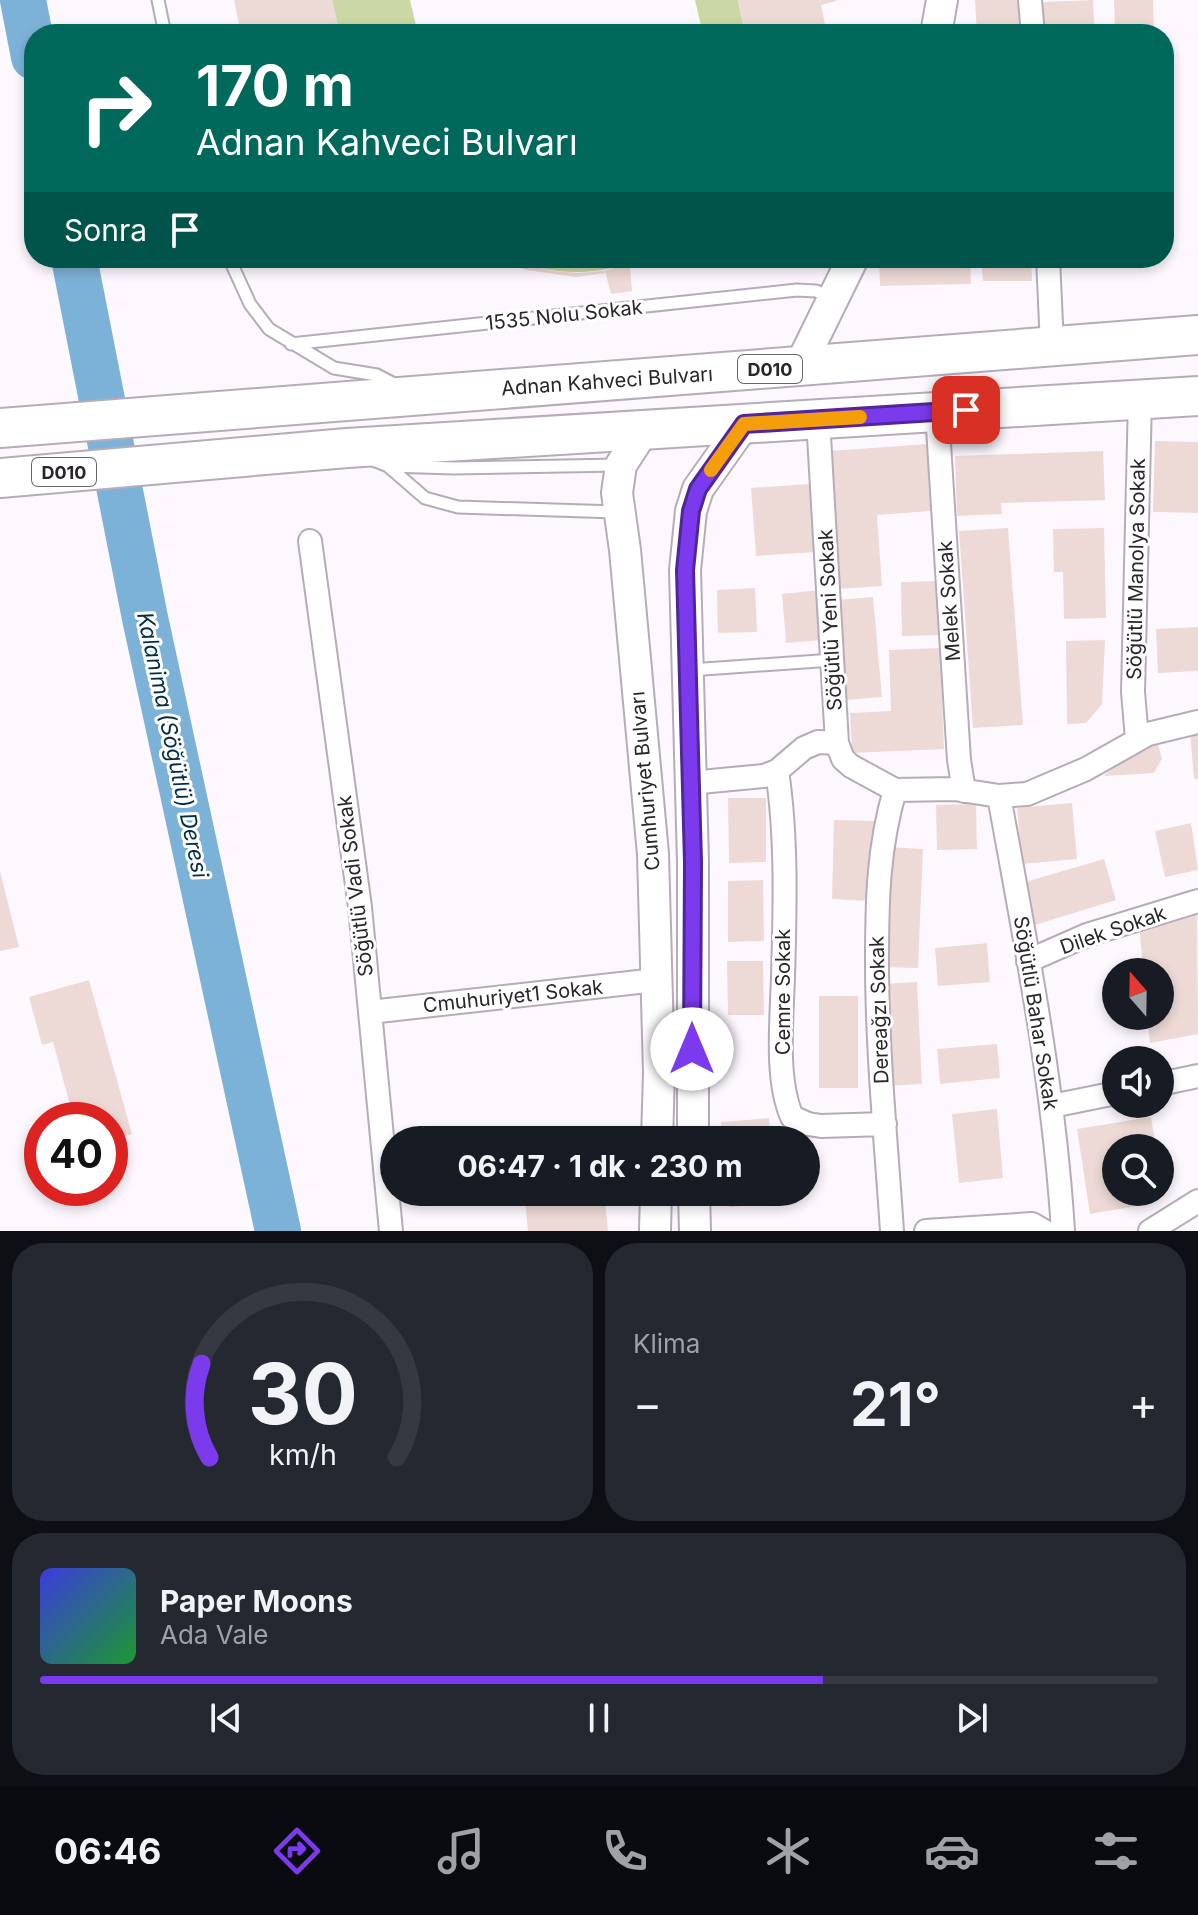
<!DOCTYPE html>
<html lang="tr">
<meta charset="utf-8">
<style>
:root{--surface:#171b24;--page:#242831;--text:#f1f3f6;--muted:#9ea1a6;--line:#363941;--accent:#7c3aed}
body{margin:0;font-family:Inter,sans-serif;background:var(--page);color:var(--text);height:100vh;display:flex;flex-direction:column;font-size:30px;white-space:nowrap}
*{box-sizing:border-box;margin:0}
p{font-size:26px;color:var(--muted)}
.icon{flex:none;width:44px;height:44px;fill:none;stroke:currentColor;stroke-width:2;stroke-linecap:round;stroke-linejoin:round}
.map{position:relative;height:1231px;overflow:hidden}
.side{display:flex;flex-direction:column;gap:12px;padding:12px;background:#0d0f14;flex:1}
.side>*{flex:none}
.hud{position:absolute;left:24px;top:24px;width:1150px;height:244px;border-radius:32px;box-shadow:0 4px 12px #0003;background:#00695c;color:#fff;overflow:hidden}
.needle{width:52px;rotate:340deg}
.controls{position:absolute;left:1102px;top:958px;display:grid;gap:16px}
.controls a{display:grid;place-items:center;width:72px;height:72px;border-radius:50%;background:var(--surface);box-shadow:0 4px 12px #0003;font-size:40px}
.speed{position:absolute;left:24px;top:1102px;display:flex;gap:16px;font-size:40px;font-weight:700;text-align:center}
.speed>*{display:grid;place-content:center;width:104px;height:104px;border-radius:50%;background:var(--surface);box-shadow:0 4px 12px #0003;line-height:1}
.speed .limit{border:12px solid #d22;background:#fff;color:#111}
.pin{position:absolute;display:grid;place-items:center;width:68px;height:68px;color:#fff;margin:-34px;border-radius:16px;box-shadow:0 4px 12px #0006}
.me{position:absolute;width:88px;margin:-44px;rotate:0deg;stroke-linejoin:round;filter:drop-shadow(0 0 6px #0008)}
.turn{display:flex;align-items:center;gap:28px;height:168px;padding:0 40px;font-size:36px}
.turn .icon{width:104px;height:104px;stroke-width:2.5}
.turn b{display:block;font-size:56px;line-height:68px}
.then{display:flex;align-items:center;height:76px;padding:0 40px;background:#0003;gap:16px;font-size:30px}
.big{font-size:60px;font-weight:700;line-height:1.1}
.side .tile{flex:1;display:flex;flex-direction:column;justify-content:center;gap:12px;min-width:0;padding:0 28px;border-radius:32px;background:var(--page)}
.side .dial{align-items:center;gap:0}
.dial svg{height:208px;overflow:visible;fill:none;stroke:var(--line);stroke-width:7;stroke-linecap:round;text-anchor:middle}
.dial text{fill:var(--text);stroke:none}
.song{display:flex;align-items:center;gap:24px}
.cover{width:96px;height:96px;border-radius:12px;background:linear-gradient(135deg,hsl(240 70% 55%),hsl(130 70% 35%))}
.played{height:8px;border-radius:4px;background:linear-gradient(90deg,var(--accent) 70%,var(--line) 70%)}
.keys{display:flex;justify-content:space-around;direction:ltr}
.heat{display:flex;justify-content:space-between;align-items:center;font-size:44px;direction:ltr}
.side .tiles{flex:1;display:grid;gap:12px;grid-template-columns:1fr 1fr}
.tile:last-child{grid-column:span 2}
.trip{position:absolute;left:380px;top:1126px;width:440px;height:80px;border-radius:40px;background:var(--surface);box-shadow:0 4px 12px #0003;font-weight:700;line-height:80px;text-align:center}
.tab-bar{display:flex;height:128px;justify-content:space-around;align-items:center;background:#090b0e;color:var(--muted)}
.tab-bar .icon{width:56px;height:56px}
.tab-bar .selected{color:var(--accent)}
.tab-bar b{font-size:36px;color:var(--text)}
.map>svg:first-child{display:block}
.green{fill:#ccd7a6}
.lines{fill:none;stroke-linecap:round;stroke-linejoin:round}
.river{stroke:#7db2d8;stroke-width:46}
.building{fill:#eddad6}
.lane-casing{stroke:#b6acb9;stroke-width:15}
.street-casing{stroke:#b6acb9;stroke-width:26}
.secondary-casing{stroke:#b6acb9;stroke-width:34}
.highway-casing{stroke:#b6acb9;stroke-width:42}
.lane{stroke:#fff;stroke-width:11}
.street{stroke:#fff;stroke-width:22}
.secondary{stroke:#fff;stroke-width:30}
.highway{stroke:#fff;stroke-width:38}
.route-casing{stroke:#51269a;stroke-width:20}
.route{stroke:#7c3aed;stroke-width:14}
.slow{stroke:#f59e0b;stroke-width:14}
.labels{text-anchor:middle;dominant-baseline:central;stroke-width:6;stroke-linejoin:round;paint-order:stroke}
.shield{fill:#fff;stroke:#69666a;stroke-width:2}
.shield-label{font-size:18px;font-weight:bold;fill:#29252a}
.street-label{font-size:20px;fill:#29252a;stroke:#fff}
.water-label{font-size:22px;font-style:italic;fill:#002c45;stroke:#fff}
</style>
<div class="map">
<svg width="1198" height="1231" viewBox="0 0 1198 1231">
<rect width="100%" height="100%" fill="#fdf8fe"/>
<path class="green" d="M332 0H410L418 34H340Z
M695 0H738L745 34H703Z
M509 258H643C598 277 553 276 509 258Z"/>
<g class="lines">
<path class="river" d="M23 0 34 57
M74 258 145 618 278 1231"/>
</g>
<path class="building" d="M234 0H332L340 34H241Z
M738 0H836V1L821 5 827 34H745Z
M975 0H1021L1024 34H977Z
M1093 0 1095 34H1045L1043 2Z
M1114 0H1153L1154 34H1115Z
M498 258H509L552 271 578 273 604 271 605 273 576 277 526 270Z
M643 258H649L630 267 632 291 611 294 605 271Z
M879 258H970L971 284 880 286Z
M981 258H1031L1032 281H983Z
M1155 441 1198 442V513L1153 512Z
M928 444 932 511 877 515 882 586 839 589 830 451Z
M1103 451 1105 500 1001 503 1002 514 957 516 955 456Z
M810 484 815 552 756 556 751 488Z
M1008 528 1023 725 973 728 959 531Z
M1104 528 1106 618 1064 619 1063 572H1054L1053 529Z
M938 581 940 635 902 636 901 582Z
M755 588 757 632 718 633 717 590Z
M819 590 823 640 786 643 782 594Z
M873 597 882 697 846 700 838 600Z
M1198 627V671L1158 673 1156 629Z
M1105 640 1102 704 1086 723 1067 724 1066 641Z
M940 648 944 749 852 753 850 713 891 711 889 650Z
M1198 731V779H1194L1190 732Z
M1156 736 1162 759 1154 773 1104 776 1142 739Z
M728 798H766V862L729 863Z
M1072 803 1077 859 1022 864 1017 808Z
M976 804 977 849 937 850 936 805Z
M834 820 875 821 873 901 832 899Z
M1191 823 1198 870 1165 877 1155 831Z
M888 847 923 849 918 968 883 967Z
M1104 859 1116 900 1035 925 1022 883Z
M0 871 19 947 0 951Z
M763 880 764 941 728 942V881Z
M1197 910 1198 1034 1150 1043 1147 1016H1160V972H1143L1139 922Z
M987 943 990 982 938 986 935 948Z
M727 961H763L764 1015H728Z
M89 980 132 1134 110 1141V1120H74L53 1042 42 1045 29 997Z
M917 982 922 1084 887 1086 882 984Z
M819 996H858V1088H819Z
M997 1044 1000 1078 940 1084 937 1049Z
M997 1109 1003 1178 959 1183 952 1114Z
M1151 1117 1156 1148H1116V1192H1158L1159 1197 1148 1199V1204L1090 1214 1077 1129Z
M769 1118 771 1140H723L721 1122Z
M604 1192 608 1231H528L525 1200Z
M728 1192H776L777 1203 729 1207Z"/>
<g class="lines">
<g class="lane-casing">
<path id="lane" d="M158 0 165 34
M229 258 250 304 269 329 334 368 377 375 398 386
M291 344 797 290 816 291 831 297
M373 460 388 466 454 468 619 465
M388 466 425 498 458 507 616 512
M690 670 833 660"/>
</g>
<g class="street-casing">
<path id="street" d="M1030 0 1033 34
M1048 258 1052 346
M937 412 959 760 964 791
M818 419 837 743 843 759 851 766 895 790
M310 541 360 907 391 1231
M1137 739 1133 692 1140 399
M777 771C787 837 785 908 783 976 782 1018 775 1078 792 1117L808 1124 821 1126 885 1124
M690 783 764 776 777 771 804 748 818 742 837 743
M895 790 954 789 999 796 1027 794 1086 769 1148 734 1198 722
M999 796C1025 940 1054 1084 1063 1231
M1028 961 1087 935 1198 901
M370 1012 656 980
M1160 1084 1198 1076
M1052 1106 1116 1093
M892 1231C886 1141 877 1051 877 961 877 901 878 848 895 790
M926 1231 1032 1224 1044 1231
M1150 1231 1198 1201"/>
</g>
<g class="secondary-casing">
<path id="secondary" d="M936 34 942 0
M800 366 853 258
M643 431 621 465 617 493 625 550 653 854 659 1072 657 1140
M693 1140V862L685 570 691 511 698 489 744 424
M694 1192 695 1231
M655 1231 656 1192"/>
</g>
<g class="highway-casing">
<path id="highway" d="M0 428 1198 335
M0 478 347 448 1198 396"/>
</g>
<use href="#lane" class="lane"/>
<use href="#street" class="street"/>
<use href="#secondary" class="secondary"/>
<use href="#highway" class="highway"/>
</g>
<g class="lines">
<g class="route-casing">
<path id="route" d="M692 1049 693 862 685 570 691 511 698 489 744 424 966 410"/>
</g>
<use href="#route" class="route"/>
<path class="slow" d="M711 470 744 424 860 417"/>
</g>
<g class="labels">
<g class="shield">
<rect x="738" y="355" width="64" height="28" rx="6"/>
<rect x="32" y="458" width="64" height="28" rx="6"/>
</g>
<g class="shield-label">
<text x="770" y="369">D010</text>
<text x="64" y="472">D010</text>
</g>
<g class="street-label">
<text transform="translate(564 315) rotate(-6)">1535 Nolu Sokak</text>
<text transform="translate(607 381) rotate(-4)">Adnan Kahveci Bulvarı</text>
<text transform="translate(1136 569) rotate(-89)">Söğütlü Manolya Sokak</text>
<text transform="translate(949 601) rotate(-94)">Melek Sokak</text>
<text transform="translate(830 620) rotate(-93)">Söğütlü Yeni Sokak</text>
<text transform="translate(645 781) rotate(-95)">Cumhuriyet Bulvarı</text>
<text transform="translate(355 886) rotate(-97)">Söğütlü Vadi Sokak</text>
<text transform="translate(1113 930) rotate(-19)">Dilek Sokak</text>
<text transform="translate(783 992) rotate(-90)">Cemre Sokak</text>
<text transform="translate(513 996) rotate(-6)">Cmuhuriyet1 Sokak</text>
<text transform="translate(879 1010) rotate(-92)">Dereağzı Sokak</text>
<text transform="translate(1036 1013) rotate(81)">Söğütlü Bahar Sokak</text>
</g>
<g class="water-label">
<text transform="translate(173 745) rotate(78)">Kalanima (Söğütlü) Deresi</text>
</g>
</g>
</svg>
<div class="controls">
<a><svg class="needle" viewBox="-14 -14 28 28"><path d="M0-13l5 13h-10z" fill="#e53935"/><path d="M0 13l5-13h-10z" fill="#9ea1a6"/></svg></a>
<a><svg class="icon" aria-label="sound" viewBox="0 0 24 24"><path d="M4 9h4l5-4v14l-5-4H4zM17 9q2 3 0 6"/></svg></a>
<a><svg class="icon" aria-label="search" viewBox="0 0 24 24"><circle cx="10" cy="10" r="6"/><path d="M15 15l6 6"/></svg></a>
</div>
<div class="speed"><div class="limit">40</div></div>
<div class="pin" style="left:966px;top:410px;background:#d93025"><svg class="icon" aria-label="arrive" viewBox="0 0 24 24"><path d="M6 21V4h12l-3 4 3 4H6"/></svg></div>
<svg class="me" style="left:692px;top:1049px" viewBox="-20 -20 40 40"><circle r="19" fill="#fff"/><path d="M0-13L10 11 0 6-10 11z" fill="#7c3aed"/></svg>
<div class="trip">06:47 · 1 dk · 230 m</div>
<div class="hud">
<div class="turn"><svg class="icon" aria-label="right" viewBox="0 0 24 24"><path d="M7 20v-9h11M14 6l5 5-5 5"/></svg><div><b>170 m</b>Adnan Kahveci Bulvarı</div></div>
<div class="then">Sonra<svg class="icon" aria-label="arrive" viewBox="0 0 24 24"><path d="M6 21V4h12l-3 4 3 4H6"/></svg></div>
</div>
</div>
<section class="side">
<div class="tiles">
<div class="tile dial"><svg viewBox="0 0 100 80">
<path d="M14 69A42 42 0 1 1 86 69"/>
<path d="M14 69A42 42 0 0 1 11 33" stroke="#7c3aed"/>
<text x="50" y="56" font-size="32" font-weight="700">30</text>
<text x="50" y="72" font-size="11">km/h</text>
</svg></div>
<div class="tile"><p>Klima</p>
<div class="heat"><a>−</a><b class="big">21°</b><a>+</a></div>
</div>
<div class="tile">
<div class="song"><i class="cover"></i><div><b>Paper Moons</b><p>Ada Vale</p></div></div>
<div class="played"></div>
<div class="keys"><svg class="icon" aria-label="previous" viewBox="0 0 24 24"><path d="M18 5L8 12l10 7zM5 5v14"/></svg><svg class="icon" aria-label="pause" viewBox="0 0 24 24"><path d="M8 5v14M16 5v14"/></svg><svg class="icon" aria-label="next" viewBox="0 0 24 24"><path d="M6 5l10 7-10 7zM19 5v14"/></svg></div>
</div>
</div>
</section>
<nav class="tab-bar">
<b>06:46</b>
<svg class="icon selected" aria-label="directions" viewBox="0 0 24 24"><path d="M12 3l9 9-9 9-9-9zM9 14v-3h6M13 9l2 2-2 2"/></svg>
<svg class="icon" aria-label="music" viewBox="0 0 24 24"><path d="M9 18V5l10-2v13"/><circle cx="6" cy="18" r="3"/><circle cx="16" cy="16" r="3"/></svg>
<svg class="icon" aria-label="phone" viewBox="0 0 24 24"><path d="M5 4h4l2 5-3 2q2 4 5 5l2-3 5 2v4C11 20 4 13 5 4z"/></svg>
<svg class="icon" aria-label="climate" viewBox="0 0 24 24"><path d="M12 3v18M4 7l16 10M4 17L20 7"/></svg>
<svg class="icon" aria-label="car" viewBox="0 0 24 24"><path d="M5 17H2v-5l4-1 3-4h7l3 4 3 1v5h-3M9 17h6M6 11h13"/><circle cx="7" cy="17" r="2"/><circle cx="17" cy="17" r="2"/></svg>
<svg class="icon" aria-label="filters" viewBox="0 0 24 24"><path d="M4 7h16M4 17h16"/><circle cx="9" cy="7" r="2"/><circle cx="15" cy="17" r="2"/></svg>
</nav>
